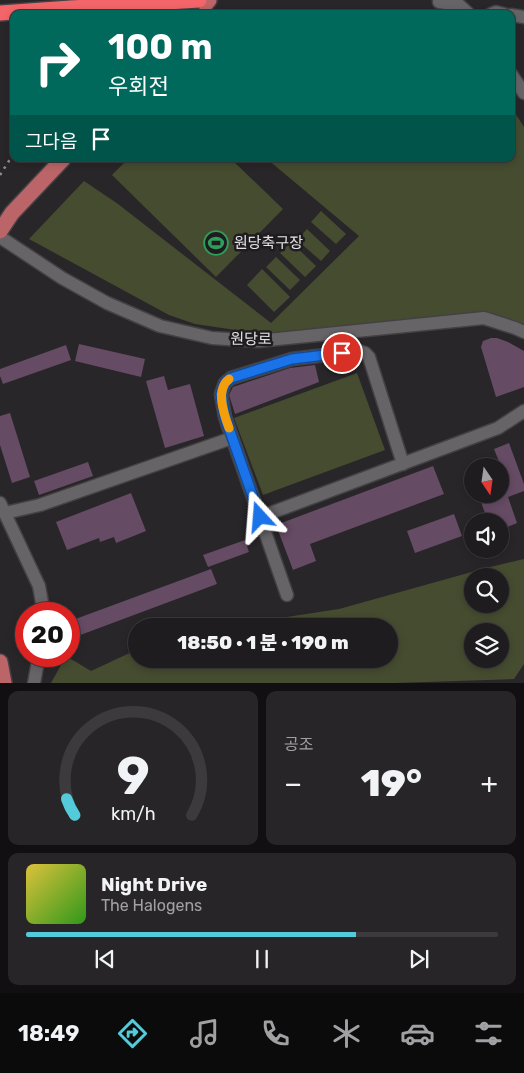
<!DOCTYPE html>
<html lang="ko">
<meta charset="utf-8">
<style>
:root{--surface:#1f1c1f;--page:#272528;--text:#f1f3f6;--muted:#a1a1a4;--line:#3c3a3d;--accent:#53cbdb}
body{margin:0;font-family:Rubik,"Noto Sans KR",sans-serif;background:var(--page);color:var(--text);height:100vh;display:flex;flex-direction:column;font-size:19px;white-space:nowrap}
*{box-sizing:border-box;margin:0}
p{font-size:16px;color:var(--muted)}
.icon{flex:none;width:28px;height:28px;fill:none;stroke:currentColor;stroke-width:2;stroke-linecap:round;stroke-linejoin:round}
.map{position:relative;height:683px;overflow:hidden}
.side{display:flex;flex-direction:column;gap:8px;padding:8px;background:#110f11;flex:1}
.side>*{flex:none}
.hud{position:absolute;left:10px;top:10px;width:505px;height:152px;border-radius:10px;box-shadow:0 2px 8px #0003,0 0 0 1px var(--line);background:#00695c;color:#fff;overflow:hidden}
.needle{width:32px;rotate:167deg}
.controls{position:absolute;left:464px;top:458px;display:grid;gap:10px}
.controls a{display:grid;place-items:center;width:45px;height:45px;border-radius:50%;background:var(--surface);box-shadow:0 2px 8px #0003,0 0 0 1px var(--line);font-size:25px}
.speed{position:absolute;left:15px;top:602px;display:flex;gap:10px;font-size:25px;font-weight:700;text-align:center}
.speed>*{display:grid;place-content:center;width:65px;height:65px;border-radius:50%;background:var(--surface);box-shadow:0 2px 8px #0003,0 0 0 1px var(--line);line-height:1}
.speed .limit{border:8px solid #d22;background:#fff;color:#111}
.pin{position:absolute;display:grid;place-items:center;width:42px;height:42px;color:#fff;margin:-21px;border:2px solid #fff;border-radius:50%;box-shadow:0 1px 5px #0007}
.me{position:absolute;width:55px;margin:-28px;rotate:341deg;stroke-linejoin:round;filter:drop-shadow(0 0 4px #0008)}
.turn{display:flex;align-items:center;gap:18px;height:105px;padding:0 15px;font-size:22px}
.turn .icon{width:65px;height:65px;stroke-width:2.5}
.turn b{display:block;font-size:35px;line-height:42px}
.then{display:flex;align-items:center;height:48px;padding:0 15px;background:#0003;gap:10px;font-size:19px}
.big{font-size:38px;font-weight:800;line-height:1.1}
.side .tile{flex:1;display:flex;flex-direction:column;justify-content:center;gap:8px;min-width:0;padding:0 18px;border-radius:10px;background:var(--page)}
.side .dial{align-items:center;gap:0}
.dial svg{height:130px;overflow:visible;fill:none;stroke:var(--line);stroke-width:7;stroke-linecap:round;text-anchor:middle}
.dial text{fill:var(--text);stroke:none}
.song{display:flex;align-items:center;gap:15px}
.cover{width:60px;height:60px;border-radius:8px;background:linear-gradient(135deg,hsl(50 70% 55%),hsl(110 70% 35%))}
.played{height:5px;border-radius:2px;background:linear-gradient(90deg,var(--accent) 70%,var(--line) 70%)}
.keys{display:flex;justify-content:space-around;direction:ltr}
.heat{display:flex;justify-content:space-between;align-items:center;font-size:28px;direction:ltr}
.side .tiles{flex:1;display:grid;gap:8px;grid-template-columns:1fr 1fr}
.tile:last-child{grid-column:span 2}
.trip{position:absolute;left:128px;top:618px;width:270px;height:50px;border-radius:25px;background:var(--surface);box-shadow:0 2px 8px #0003,0 0 0 1px var(--line);font-weight:800;line-height:50px;text-align:center}
.menu{display:flex;height:80px;justify-content:space-around;align-items:center;background:#0c0b0c;color:var(--muted)}
.menu .icon{width:35px;height:35px}
.menu .selected{color:var(--accent)}
.menu b{font-size:22px;color:var(--text)}
.map>svg:first-child{display:block}
.green{fill:#454c30;fill-rule:evenodd}
.building{fill:#654b64}
.lines{fill:none;stroke-linecap:round;stroke-linejoin:round}
.minor-casing{stroke:#444144;stroke-width:15}
.major-casing{stroke:#444144;stroke-width:18}
.highway-casing{stroke:#444144;stroke-width:18}
.minor{stroke:#676468;stroke-width:12}
.major{stroke:#bb6568;stroke-width:15}
.highway{stroke:#f36568;stroke-width:15}
.rail{stroke:#908d90;stroke-width:2.5;stroke-dasharray:2.5 5;stroke-linecap:butt}
.highway-bridge-casing{stroke:#444144;stroke-width:18;stroke-linecap:butt}
.highway-bridge{stroke:#f36568;stroke-width:15}
.route-casing{stroke:#114b97;stroke-width:12}
.route{stroke:#1a73e8;stroke-width:9}
.slow{stroke:#f59e0b;stroke-width:9}
.labels{text-anchor:middle;dominant-baseline:central;stroke-width:5;stroke-linejoin:round;paint-order:stroke}
.poi-label{font-size:15px;fill:#e3e1e3;stroke:#1f1c20;text-anchor:start}
.street-label{font-size:15px;fill:#e3e1e3;stroke:#1f1c20}
</style>
<div class="map">
<svg width="524" height="683" viewBox="0 0 524 683">
<rect width="100%" height="100%" fill="#292629"/>
<path class="green" d="M511 107 524 127V325L478 312 317 331 263 334 195 324 169 315 29 239 84 181 118 204 271 323 359 236 267 159H511Z
M128 159H231L283 209 216 277 112 175Z
M321 211 346 234 336 244 311 222Z
M307 229 330 251 321 261 297 240Z
M291 242 316 266 305 277 280 253Z
M276 257 300 280 290 290 266 267Z
M262 269 290 297 274 312 247 285Z
M357 373 385 450 263 495 234 418Z
M524 559V664L514 679 395 683H51L66 656 91 671 136 650V659H389V626H227L339 609 486 568ZM472 576H500V604H472ZM472 631H500V659H472Z"/>
<path class="building" d="M491 338H497L508 342 524 351V387L496 397 481 347 483 341Z
M79 344 145 359 141 377 75 361Z
M66 345 71 360 3 384 0 376V369Z
M315 365 319 382 235 414 229 395 233 387 290 368Z
M164 376 168 390 190 384 204 436 165 448 146 381Z
M10 413 30 477 12 483 0 445V416Z
M509 443 524 484V491L508 497 517 523 500 530V521H488L478 494H500V464L494 449Z
M88 462 93 476 39 495 34 481Z
M433 466 444 494 310 544 316 561 293 570 276 525Z
M131 493 146 531 116 543 114 537 100 542 99 538 67 550 56 522Z
M454 514 462 536 415 553 407 531Z
M245 540 249 552 208 567 203 555Z
M211 569 217 584 75 637 70 621Z"/>
<g class="lines">
<g class="minor-casing">
<path id="minor" d="M439 2 459 5 469 14
M491 14 496 12 504 14
M511 15 524 17
M511 74 524 93
M0 237 62 278 107 303 160 326 212 338 258 341 484 318 515 328 524 332
M0 503 39 586 44 614
M5 513 40 505 232 438
M260 517 498 428 524 411
M287 595 225 417 221 394 225 383 231 378 292 359 359 351 365 353 369 357 403 464
M34 683 39 656"/>
</g>
<g class="major-casing">
<path id="major" d="M197 14 209 0
M0 231 12 213 63 159
M0 662 4 683"/>
</g>
<g class="highway-casing">
<path id="highway" d="M0 13 71 8"/>
</g>
<use href="#minor" class="minor"/>
<use href="#major" class="major"/>
<use href="#highway" class="highway"/>
<path class="rail" d="M127 14 138 0
M0 175 14 153"/>
<g class="highway-bridge-casing">
<path id="highway-bridge" d="M71 8 199 0"/>
</g>
<use href="#highway-bridge" class="highway-bridge"/>
</g>
<g class="lines">
<g class="route-casing">
<path id="route" d="M260 517 225 417 221 394 225 383 231 378 292 359 342 353"/>
</g>
<use href="#route" class="route"/>
<path class="slow" d="M229 379C215 390 224 414 229 428"/>
</g>
<defs>
<g id="stadium-ring" transform="scale(1.25)"><circle r="9.5" fill="#1f1c20" stroke="#2e9e5b" stroke-width="1.5"/><path d="M0-5a6.5 5 0 1 0 0 10a6.5 5 0 1 0 0-10ZM-3.5-1.8h7v3.6h-7Z" fill="#2e9e5b"/></g>
</defs>
<g fill-rule="evenodd">
<use href="#stadium-ring" x="216" y="243"/>
</g>
<g class="labels">
<g class="poi-label">
<text x="234" y="243">원당축구장</text>
</g>
<g class="street-label">
<text transform="translate(251 339) rotate(1)">원당로</text>
</g>
</g>
</svg>
<div class="controls">
<a><svg class="needle" viewBox="-14 -14 28 28"><path d="M0-13l5 13h-10z" fill="#e53935"/><path d="M0 13l5-13h-10z" fill="#a1a1a4"/></svg></a>
<a><svg class="icon" aria-label="sound" viewBox="0 0 24 24"><path d="M4 9h4l5-4v14l-5-4H4zM17 9q2 3 0 6"/></svg></a>
<a><svg class="icon" aria-label="search" viewBox="0 0 24 24"><circle cx="10" cy="10" r="6"/><path d="M15 15l6 6"/></svg></a>
<a><svg class="icon" aria-label="layers" viewBox="0 0 24 24"><path d="M12 4l9 5-9 5-9-5zM3 14l9 5 9-5"/></svg></a>
</div>
<div class="speed"><div class="limit">20</div></div>
<div class="pin" style="left:342px;top:353px;background:#d93025"><svg class="icon" aria-label="arrive" viewBox="0 0 24 24"><path d="M6 21V4h12l-3 4 3 4H6"/></svg></div>
<svg class="me" style="left:260px;top:517px" viewBox="-20 -20 40 40"><path d="M0-17L14 15 0 8-14 15z" fill="#1a73e8" stroke="#fff" stroke-width="4"/></svg>
<div class="trip">18:50 · 1 분 · 190 m</div>
<div class="hud">
<div class="turn"><svg class="icon" aria-label="right" viewBox="0 0 24 24"><path d="M7 20v-9h11M14 6l5 5-5 5"/></svg><div><b>100 m</b>우회전</div></div>
<div class="then">그다음<svg class="icon" aria-label="arrive" viewBox="0 0 24 24"><path d="M6 21V4h12l-3 4 3 4H6"/></svg></div>
</div>
</div>
<section class="side">
<div class="tiles">
<div class="tile dial"><svg viewBox="0 0 100 80">
<path d="M14 69A42 42 0 1 1 86 69"/>
<path d="M14 69A42 42 0 0 1 9 59" stroke="#53cbdb"/>
<text x="50" y="56" font-size="32" font-weight="700">9</text>
<text x="50" y="72" font-size="11">km/h</text>
</svg></div>
<div class="tile"><p>공조</p>
<div class="heat"><a>−</a><b class="big">19°</b><a>+</a></div>
</div>
<div class="tile">
<div class="song"><i class="cover"></i><div><b>Night Drive</b><p>The Halogens</p></div></div>
<div class="played"></div>
<div class="keys"><svg class="icon" aria-label="previous" viewBox="0 0 24 24"><path d="M18 5L8 12l10 7zM5 5v14"/></svg><svg class="icon" aria-label="pause" viewBox="0 0 24 24"><path d="M8 5v14M16 5v14"/></svg><svg class="icon" aria-label="next" viewBox="0 0 24 24"><path d="M6 5l10 7-10 7zM19 5v14"/></svg></div>
</div>
</div>
</section>
<nav class="menu">
<b>18:49</b>
<svg class="icon selected" aria-label="directions" viewBox="0 0 24 24"><path d="M12 3l9 9-9 9-9-9zM9 14v-3h6M13 9l2 2-2 2"/></svg>
<svg class="icon" aria-label="music" viewBox="0 0 24 24"><path d="M9 18V5l10-2v13"/><circle cx="6" cy="18" r="3"/><circle cx="16" cy="16" r="3"/></svg>
<svg class="icon" aria-label="phone" viewBox="0 0 24 24"><path d="M5 4h4l2 5-3 2q2 4 5 5l2-3 5 2v4C11 20 4 13 5 4z"/></svg>
<svg class="icon" aria-label="climate" viewBox="0 0 24 24"><path d="M12 3v18M4 7l16 10M4 17L20 7"/></svg>
<svg class="icon" aria-label="car" viewBox="0 0 24 24"><path d="M5 17H2v-5l4-1 3-4h7l3 4 3 1v5h-3M9 17h6M6 11h13"/><circle cx="7" cy="17" r="2"/><circle cx="17" cy="17" r="2"/></svg>
<svg class="icon" aria-label="filters" viewBox="0 0 24 24"><path d="M4 7h16M4 17h16"/><circle cx="9" cy="7" r="2"/><circle cx="15" cy="17" r="2"/></svg>
</nav>
